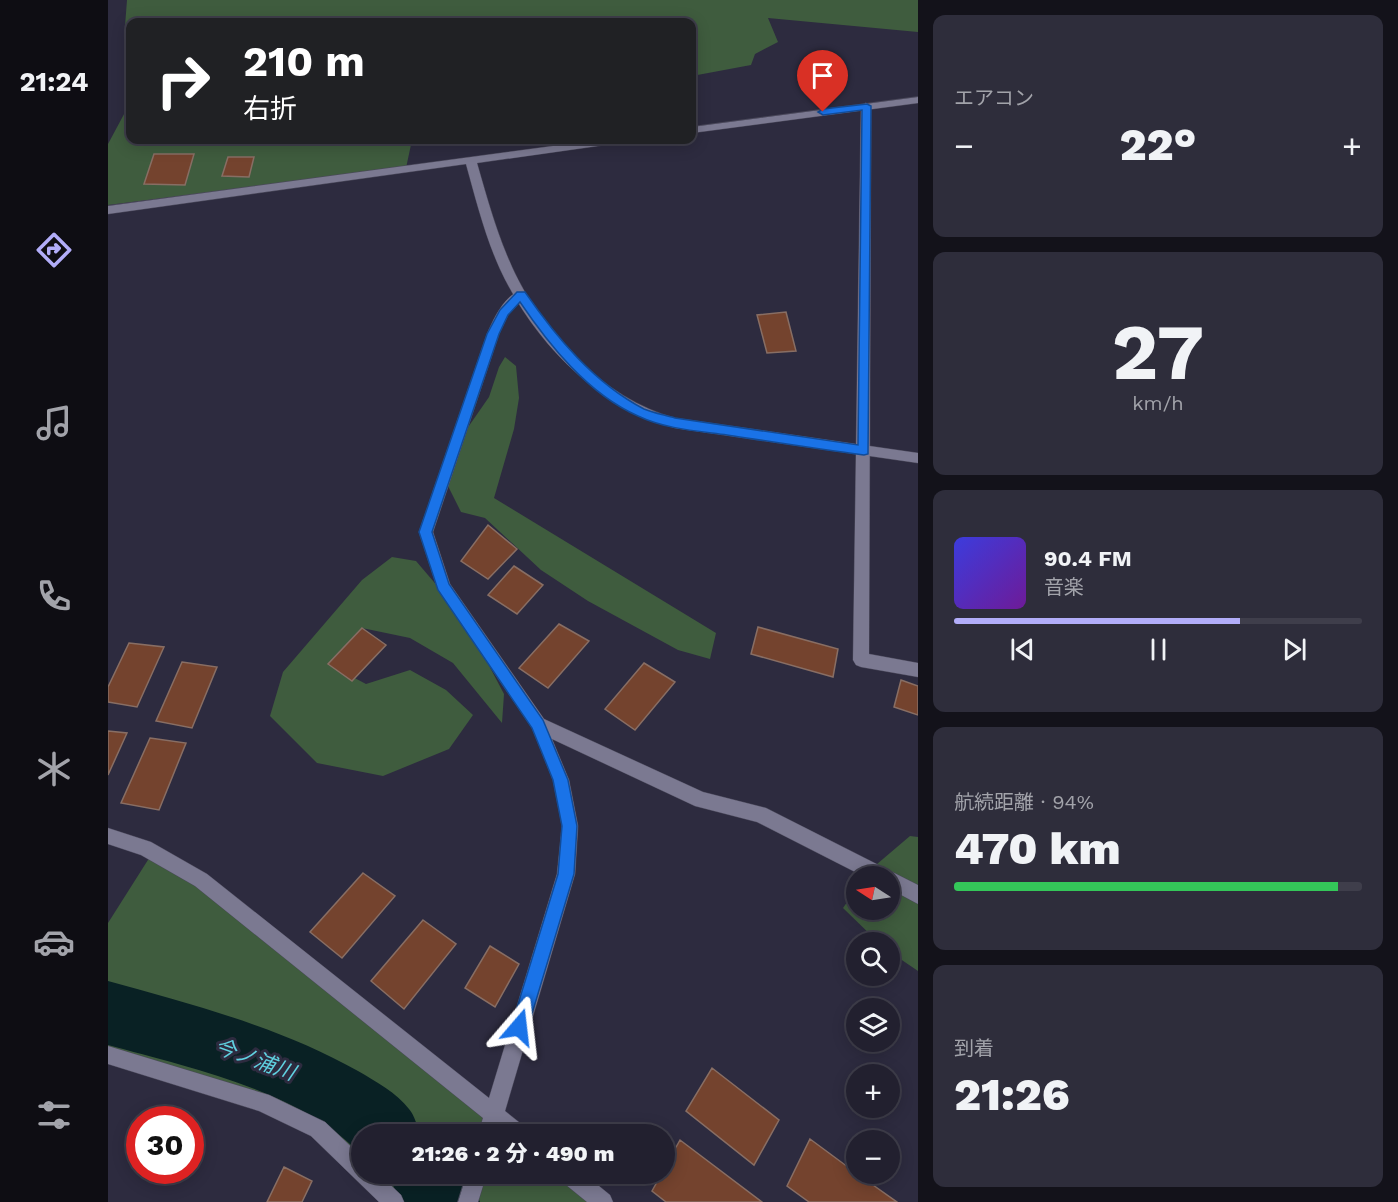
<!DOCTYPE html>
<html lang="ja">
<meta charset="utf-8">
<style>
:root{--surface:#22202f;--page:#2e2d3b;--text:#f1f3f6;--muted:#a2a3aa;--line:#3f3e4b;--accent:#b2adf9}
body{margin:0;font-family:"Work Sans","Noto Sans JP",sans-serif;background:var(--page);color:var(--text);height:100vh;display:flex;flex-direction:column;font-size:22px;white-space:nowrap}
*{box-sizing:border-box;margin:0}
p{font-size:20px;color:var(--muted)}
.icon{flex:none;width:33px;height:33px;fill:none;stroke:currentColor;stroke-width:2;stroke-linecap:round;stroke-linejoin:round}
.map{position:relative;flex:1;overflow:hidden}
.sheet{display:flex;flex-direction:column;gap:15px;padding:15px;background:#13121a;width:480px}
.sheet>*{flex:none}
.top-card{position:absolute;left:18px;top:18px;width:570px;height:126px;border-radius:12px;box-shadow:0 3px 15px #0003,0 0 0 2px var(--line);background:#202124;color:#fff;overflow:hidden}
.needle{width:39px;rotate:282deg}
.fabs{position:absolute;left:738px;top:866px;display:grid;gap:12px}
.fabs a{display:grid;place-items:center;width:54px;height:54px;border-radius:50%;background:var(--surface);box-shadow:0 3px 15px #0003,0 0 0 2px var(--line);font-size:30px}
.speed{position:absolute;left:18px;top:1106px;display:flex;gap:12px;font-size:30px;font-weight:700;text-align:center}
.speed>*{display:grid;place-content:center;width:78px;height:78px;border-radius:50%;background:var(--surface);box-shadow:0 3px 15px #0003,0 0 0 2px var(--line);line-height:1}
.speed .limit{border:9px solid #d22;background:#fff;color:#111}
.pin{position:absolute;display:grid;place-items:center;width:51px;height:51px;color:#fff;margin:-62px -26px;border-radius:50% 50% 50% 0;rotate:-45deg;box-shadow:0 0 6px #0007}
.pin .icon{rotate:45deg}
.me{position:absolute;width:66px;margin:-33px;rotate:17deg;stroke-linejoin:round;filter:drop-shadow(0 0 4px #0008)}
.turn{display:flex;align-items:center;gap:21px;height:126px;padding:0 18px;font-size:27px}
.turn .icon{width:78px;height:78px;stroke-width:2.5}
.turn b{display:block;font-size:42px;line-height:51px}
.big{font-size:45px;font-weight:800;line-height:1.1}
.sheet .tile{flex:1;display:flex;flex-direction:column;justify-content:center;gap:9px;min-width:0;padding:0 21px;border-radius:12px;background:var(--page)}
.sheet .dial{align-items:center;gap:0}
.dial b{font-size:78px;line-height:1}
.song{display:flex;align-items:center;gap:18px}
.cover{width:72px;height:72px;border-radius:9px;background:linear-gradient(135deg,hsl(240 70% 55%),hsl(280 70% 35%))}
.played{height:6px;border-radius:3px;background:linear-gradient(90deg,var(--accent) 70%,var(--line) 70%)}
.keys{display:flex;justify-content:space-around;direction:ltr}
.heat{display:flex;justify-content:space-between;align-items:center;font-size:33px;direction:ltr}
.charge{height:9px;border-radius:4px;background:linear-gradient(90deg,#34c759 94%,var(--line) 0)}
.trip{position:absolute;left:243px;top:1124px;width:324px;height:60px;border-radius:30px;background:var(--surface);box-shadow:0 3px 15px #0003,0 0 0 2px var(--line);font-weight:800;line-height:60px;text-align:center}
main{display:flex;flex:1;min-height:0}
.dock{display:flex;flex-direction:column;width:108px;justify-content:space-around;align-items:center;background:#0e0d13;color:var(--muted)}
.dock .icon{width:42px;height:42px}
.dock .current{color:var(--accent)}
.dock b{font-size:27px;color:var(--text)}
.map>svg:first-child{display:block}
.green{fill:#3f5c3e}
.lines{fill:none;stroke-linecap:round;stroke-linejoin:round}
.river{fill:#092124;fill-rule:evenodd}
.building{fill:#74432e;stroke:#886e64;stroke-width:1.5}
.minor-casing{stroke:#4a485a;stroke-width:1}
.tertiary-casing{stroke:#4a485a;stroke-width:1}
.minor{fill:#7b7991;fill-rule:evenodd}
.tertiary{fill:#7b7991;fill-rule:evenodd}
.route{fill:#1a73e8;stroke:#114b97;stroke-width:1.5}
.labels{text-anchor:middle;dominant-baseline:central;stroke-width:6;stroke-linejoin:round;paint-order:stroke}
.near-water-label{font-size:21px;font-style:italic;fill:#60d2e1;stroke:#2d2b3f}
</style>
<main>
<nav class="dock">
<b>21:24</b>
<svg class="icon current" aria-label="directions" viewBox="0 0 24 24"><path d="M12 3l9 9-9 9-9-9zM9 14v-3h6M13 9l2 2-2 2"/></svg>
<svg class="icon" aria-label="music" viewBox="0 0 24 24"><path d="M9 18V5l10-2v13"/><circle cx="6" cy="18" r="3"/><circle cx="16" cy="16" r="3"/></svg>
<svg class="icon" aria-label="phone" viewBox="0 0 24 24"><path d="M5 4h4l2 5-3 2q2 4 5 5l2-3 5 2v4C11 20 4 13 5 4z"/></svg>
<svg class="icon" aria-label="climate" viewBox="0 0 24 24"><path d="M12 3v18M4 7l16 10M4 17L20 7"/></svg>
<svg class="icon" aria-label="car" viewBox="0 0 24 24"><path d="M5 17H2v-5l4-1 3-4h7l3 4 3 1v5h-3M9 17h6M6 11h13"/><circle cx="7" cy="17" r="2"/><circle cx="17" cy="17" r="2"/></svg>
<svg class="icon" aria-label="filters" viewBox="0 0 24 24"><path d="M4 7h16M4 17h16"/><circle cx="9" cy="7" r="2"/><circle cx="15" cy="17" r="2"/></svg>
</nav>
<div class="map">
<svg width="810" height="1202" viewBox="0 0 810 1202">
<rect width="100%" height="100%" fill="#2d2b3f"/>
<path class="green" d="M19 0H810V32L660 18 670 42 647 54 643 65 584 76V22H22V32L17 26Z
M22 103V140H304L298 168 0 205V144Z
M397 357 408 366 411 398 406 429 386 498 608 633 602 659 570 650 480 601 433 570 377 518 353 512 336 478 347 446 381 397 391 367Z
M284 557 308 561 355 616 396 694 394 723 345 663 302 638 254 628 220 664 258 684 302 670 338 690 365 715 341 749 275 776 209 763 162 716 175 672 254 580Z
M802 836 810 837V971L782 952V942H770L735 908 748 889V909H782V876L762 870Z
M45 852 410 1134H254V1173H459L495 1202H280L206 1127 0 1055V923Z"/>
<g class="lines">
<path class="river" d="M0 981C86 1005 172 1027 250 1071 267 1081 289 1093 301 1109 307 1116 309 1126 312 1134H254V1156C196 1092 80 1067 0 1045Z
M279 1173H358L372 1202H293Z"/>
</g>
<path class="building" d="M46 154H86L77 185 36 184Z
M120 157H146L141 177 114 176Z
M678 312 688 351 659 353 649 315Z
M380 525 409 549 380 579 353 561Z
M406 566 435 585 409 614 380 595Z
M451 624 481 641 440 688 411 668Z
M650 627 730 649 725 677 643 654Z
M254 628 278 645 244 681 220 664Z
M21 643 56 647 29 707 0 702V687Z
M74 662 109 667 84 728 48 721Z
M536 663 567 682 527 730 497 709Z
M793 680 810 686V715L786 707Z
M0 731 19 733 0 775Z
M42 738 78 743 51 810 13 803Z
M255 873 287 896 234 958 202 932Z
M315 920 348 944 296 1009 263 981Z
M382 946 411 964 387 1007 357 988Z
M604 1068 671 1120 646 1165 578 1111Z
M702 1139 748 1173 789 1202H701L679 1186Z
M572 1140 654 1202H558L544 1191 554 1173H556V1169Z
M176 1167 204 1181 194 1202H159Z"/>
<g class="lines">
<g class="minor-casing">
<path id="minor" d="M758 103 763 106 761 654 810 663V677L753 667 748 665 745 660 753 106Z
M413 290 419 294 400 315 391 334 325 532 342 584 436 719 595 792 658 808 810 885V904L782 889V876H755L649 822 587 806 444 739 461 780 470 826 467 874 397 1111 417 1127 420 1134H394L391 1131 390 1134H370L375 1118 87 886 33 855 0 844V828L43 842 99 874 381 1098 449 874 454 826 445 780 424 728 330 590 311 532 379 334C386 318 396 296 413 290Z
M0 1046 161 1095 217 1122 254 1157V1173H270L293 1195 296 1202H271L203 1136 151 1111 0 1064Z
M359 1173H379L370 1202H350Z
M449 1173H475L502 1195 505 1202H479L452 1180Z"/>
</g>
<g class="tertiary-casing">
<path id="tertiary" d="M810 97V103L584 133V127Z
M490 140H516L511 143 369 163C379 198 389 234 404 267 434 333 496 399 567 418L810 453V463L567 428C489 407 426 342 392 269 377 236 368 200 358 164L0 214V206Z"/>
</g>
<use href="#minor" class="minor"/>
<use href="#tertiary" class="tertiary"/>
</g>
<path class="route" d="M759 104 763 106 760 454 756 455C710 449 665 442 619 435 590 431 557 429 530 416 480 394 441 345 412 302L400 315 391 334 324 532 341 584 435 720 460 780 469 826 466 874 420 1027 417 1033 411 1036 405 1033 403 1027 450 874 454 826 445 780 424 728 330 590 311 532 379 334 392 310 409 292H417C448 337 486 383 536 409 545 413 557 415 567 418L750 445 754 110 715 115 710 112 715 109Z"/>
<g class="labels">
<g class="near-water-label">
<text transform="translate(147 1059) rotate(20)">今ノ浦川</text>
</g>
</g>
</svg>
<div class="fabs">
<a><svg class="needle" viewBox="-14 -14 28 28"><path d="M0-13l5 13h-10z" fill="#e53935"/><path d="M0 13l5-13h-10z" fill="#a2a3aa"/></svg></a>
<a><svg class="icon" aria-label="search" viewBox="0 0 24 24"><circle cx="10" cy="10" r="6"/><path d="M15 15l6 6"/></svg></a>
<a><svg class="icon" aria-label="layers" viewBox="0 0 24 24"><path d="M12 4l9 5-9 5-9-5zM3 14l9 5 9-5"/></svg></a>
<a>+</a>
<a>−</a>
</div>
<div class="speed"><div class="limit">30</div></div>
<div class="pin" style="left:715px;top:112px;background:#d93025"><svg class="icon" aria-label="arrive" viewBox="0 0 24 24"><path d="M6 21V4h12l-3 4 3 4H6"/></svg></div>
<svg class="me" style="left:411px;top:1027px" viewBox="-20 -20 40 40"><path d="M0-17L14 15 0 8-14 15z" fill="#1a73e8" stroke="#fff" stroke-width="4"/></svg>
<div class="trip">21:26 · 2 分 · 490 m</div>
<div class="top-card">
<div class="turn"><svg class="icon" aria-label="right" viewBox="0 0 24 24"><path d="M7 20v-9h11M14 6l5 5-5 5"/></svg><div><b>210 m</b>右折</div></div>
</div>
</div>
<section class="sheet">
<div class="tile"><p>エアコン</p>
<div class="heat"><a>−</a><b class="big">22°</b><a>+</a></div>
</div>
<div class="tile dial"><b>27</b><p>km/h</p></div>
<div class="tile">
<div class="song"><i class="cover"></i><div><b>90.4 FM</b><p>音楽</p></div></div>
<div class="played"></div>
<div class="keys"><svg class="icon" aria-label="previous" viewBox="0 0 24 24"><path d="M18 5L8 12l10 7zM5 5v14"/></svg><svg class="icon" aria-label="pause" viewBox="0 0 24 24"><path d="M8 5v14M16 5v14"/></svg><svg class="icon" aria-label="next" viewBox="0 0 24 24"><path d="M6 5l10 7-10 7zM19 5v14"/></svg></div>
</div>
<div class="tile"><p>航続距離 · 94%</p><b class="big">470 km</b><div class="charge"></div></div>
<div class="tile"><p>到着</p><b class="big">21:26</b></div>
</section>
</main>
